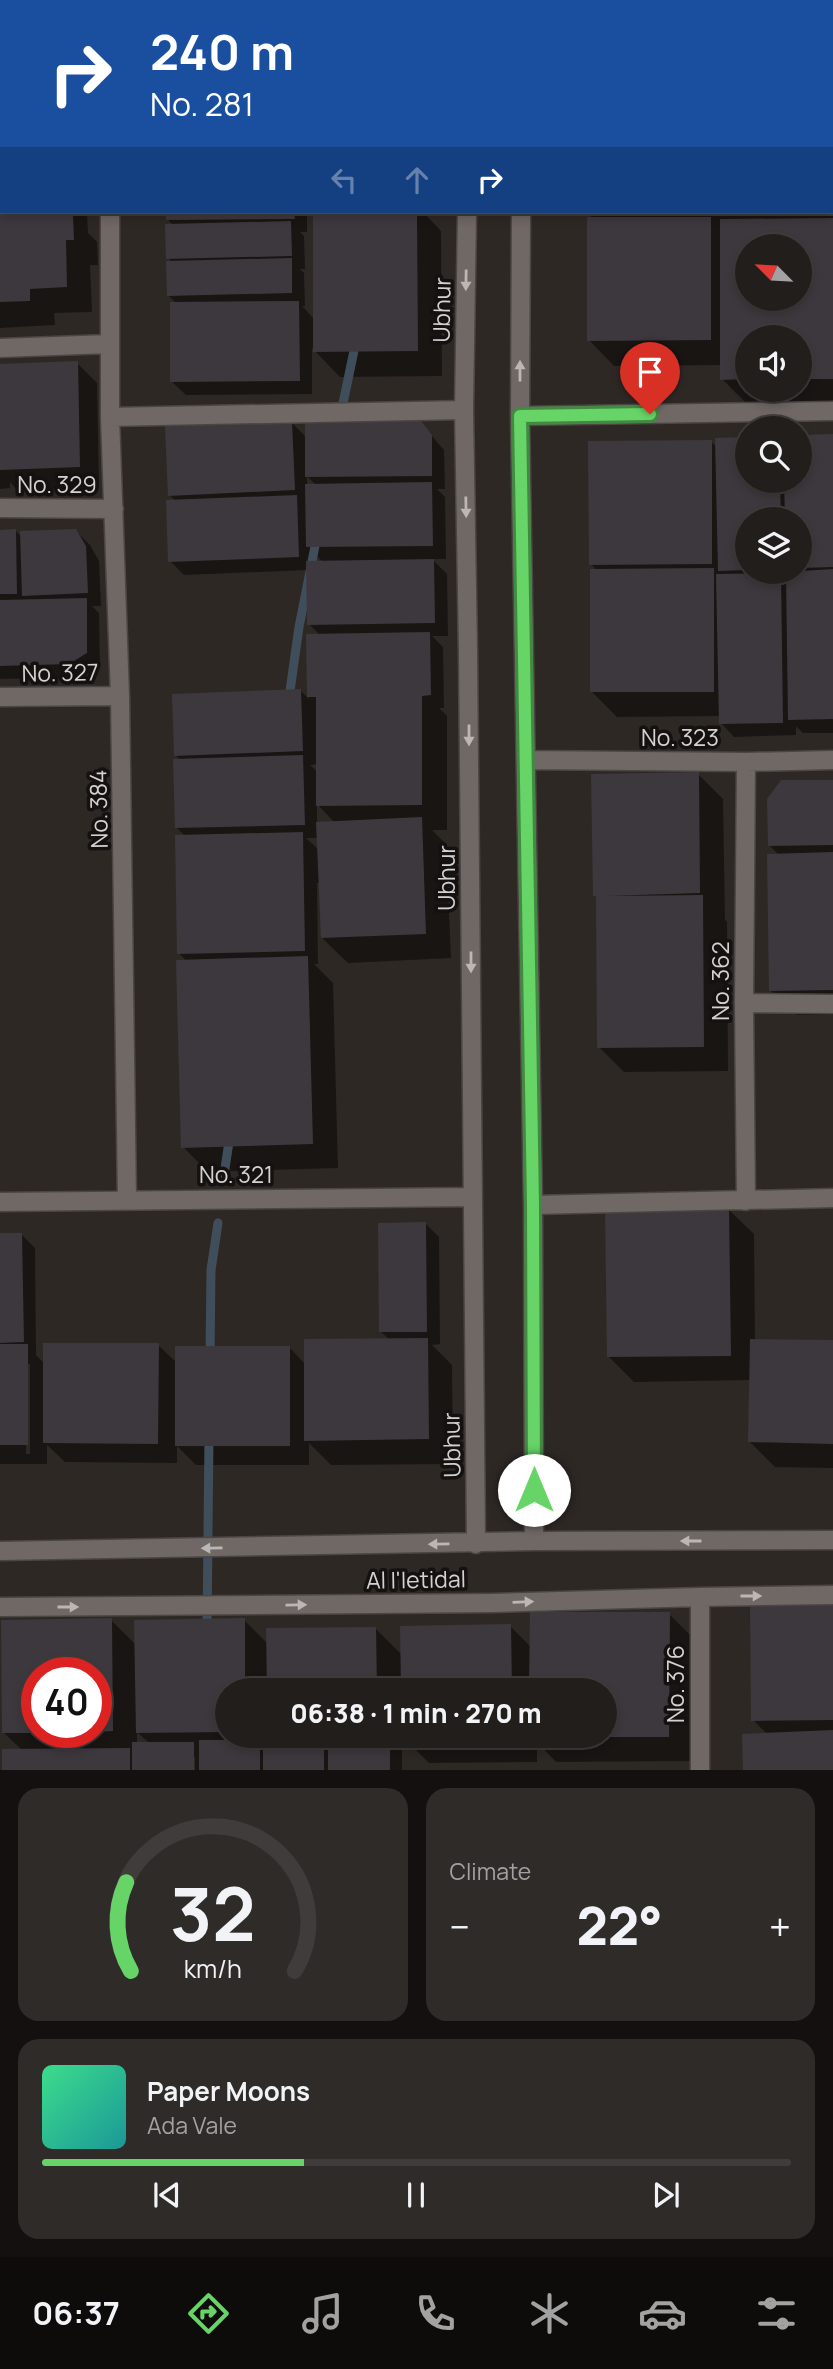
<!DOCTYPE html>
<meta charset="utf-8">
<style>
:root{--surface:#221e1c;--page:#2e2b29;--text:#f1f3f6;--muted:#a2a2a3;--line:#3f3c3b;--accent:#66d466}
body{margin:0;font-family:Manrope,sans-serif;background:var(--page);color:var(--text);height:100vh;display:flex;flex-direction:column;font-size:26px;white-space:nowrap}
*{box-sizing:border-box;margin:0}
p{font-size:23px;color:var(--muted)}
.icon{flex:none;width:38px;height:38px;fill:none;stroke:currentColor;stroke-width:2;stroke-linecap:round;stroke-linejoin:round}
.map{position:relative;height:1770px;overflow:hidden}
.sheet{display:flex;flex-direction:column;gap:18px;padding:18px;background:#13100f;flex:1}
.sheet>*{flex:none}
.banner{position:absolute;left:0px;top:0px;width:833px;height:214px;box-shadow:0 4px 10px #0003,0 0 0 2px var(--line);background:#1a4fa0;color:#fff;overflow:hidden}
.needle{width:46px;rotate:294deg}
.controls{position:absolute;left:735px;top:234px;display:grid;gap:14px}
.controls a{display:grid;place-items:center;width:77px;height:77px;border-radius:50%;background:var(--surface);box-shadow:0 4px 10px #0003,0 0 0 2px var(--line);font-size:35px}
.speed{position:absolute;left:21px;top:1657px;display:flex;gap:14px;font-size:35px;font-weight:700;text-align:center}
.speed>*{display:grid;place-content:center;width:91px;height:91px;border-radius:50%;background:var(--surface);box-shadow:0 4px 10px #0003,0 0 0 2px var(--line);line-height:1}
.speed .limit{border:10px solid #d22;background:#fff;color:#111}
.pin{position:absolute;display:grid;place-items:center;width:60px;height:60px;color:#fff;margin:-72px -30px;border-radius:50% 50% 50% 0;rotate:-45deg;box-shadow:0 0 7px #0007}
.pin .icon{rotate:45deg}
.me{position:absolute;width:77px;margin:-38px;rotate:0deg;stroke-linejoin:round;filter:drop-shadow(0 0 5px #0008)}
.turn{display:flex;align-items:center;gap:24px;height:147px;padding:0 35px;font-size:32px}
.turn .icon{width:91px;height:91px;stroke-width:2.5}
.turn b{display:block;font-size:49px;line-height:60px}
.lanes{display:flex;align-items:center;height:66px;padding:0 35px;background:#0003;justify-content:center;gap:35px;direction:ltr}
.lanes .off{opacity:.35}
.big{font-size:52px;font-weight:800;line-height:1.1}
.sheet .widget{flex:1;display:flex;flex-direction:column;justify-content:center;gap:10px;min-width:0;padding:0 24px;border-radius:21px;background:var(--page)}
.sheet .dial{align-items:center;gap:0}
.dial svg{height:182px;overflow:visible;fill:none;stroke:var(--line);stroke-width:7;stroke-linecap:round;text-anchor:middle}
.dial text{fill:var(--text);stroke:none}
.song{display:flex;align-items:center;gap:21px}
.cover{width:84px;height:84px;border-radius:10px;background:linear-gradient(135deg,hsl(150 70% 55%),hsl(180 70% 35%))}
.played{height:7px;border-radius:4px;background:linear-gradient(90deg,var(--accent) 35%,var(--line) 35%)}
.keys{display:flex;justify-content:space-around;direction:ltr}
.heat{display:flex;justify-content:space-between;align-items:center;font-size:38px;direction:ltr}
.sheet .tiles{flex:1;display:grid;gap:18px;grid-template-columns:1fr 1fr}
.widget:last-child{grid-column:span 2}
.trip{position:absolute;left:215px;top:1678px;width:402px;height:70px;border-radius:35px;background:var(--surface);box-shadow:0 4px 10px #0003,0 0 0 2px var(--line);font-weight:800;line-height:70px;text-align:center}
.menu{display:flex;height:112px;justify-content:space-around;align-items:center;background:#0e0c0b;color:var(--muted)}
.menu .icon{width:49px;height:49px}
.menu .selected{color:var(--accent)}
.menu b{font-size:32px;color:var(--text)}
.map>svg:first-child{display:block}
.shadow{fill:#0007;fill-rule:evenodd}
.lines{fill:none;stroke-linecap:round;stroke-linejoin:round}
.stream{stroke:#404e5c;stroke-width:9}
.building{fill:#3d383d;fill-rule:evenodd}
.minor-casing{stroke:#4b4644;stroke-width:21}
.minor{stroke:#6f6865;stroke-width:18}
.oneway{fill:#bcb7b4}
.route-casing{stroke:#428a42;stroke-width:18}
.route{stroke:#66d466;stroke-width:12}
.labels{text-anchor:middle;dominant-baseline:central;stroke-width:7;stroke-linejoin:round;paint-order:stroke}
.street-label{font-size:23px;fill:#d5d1cf;stroke:#141110}
</style>
<div class="map">
<svg width="833" height="1771" viewBox="0 0 833 1771">
<rect width="100%" height="100%" fill="#2e2825"/>
<path class="shadow" d="M163 0H306V2H163Z
M310 0H429V2H310Z
M831 92H833V404H747L722 379V365L614 366 589 340 593 219 587 212H831ZM747 247H800V299H747ZM747 338H800V390H747Z
M0 165H2V212H87L88 233 97 242 98 265H90L92 312 54 313 55 325 0 328Z
M168 212H307V232H300L304 236 305 269H300L304 273 305 306H302L315 320V212H423L441 231 442 376 340 377 312 348V394L186 395 172 382 177 304 168 295 172 262 168 258 173 225 168 220Z
M77 363 97 383 99 487 16 489 10 482V488L0 489V365Z
M420 422 444 450 445 489H437L445 497 446 559H432L447 574 448 636H432L443 647 444 708H439L447 716V830H432L446 844 451 958 348 963 322 938 320 883H317L318 964H314L333 983 338 1168 208 1172 183 1147 187 962 179 953 185 836 176 827 181 760 176 756 301 691 309 699 308 635H320L309 624 308 570 184 575 170 561 176 501 169 495 292 423 307 438ZM307 476 316 485H307ZM311 550 323 562H312ZM318 764V772L310 765ZM317 804 335 823H317ZM306 838H318L319 850Z
M833 436V733H803L796 726V735L734 737 721 723 720 716 617 717 592 692 597 571 591 564 711 442 717 447 716 440 747 439V481H800V437ZM747 520H800V572H747Z
M16 531 22 538 76 531 90 545 99 561 101 606H92L99 613 100 666 83 677 0 679V532Z
M698 774 723 799 725 920 727 922 728 1071 624 1072 599 1047 598 898 595 895Z
M833 781V1015H796L770 990 779 855 769 845Z
M728 1209 754 1234 755 1341 833 1342V1468L775 1467 750 1442 751 1380 634 1382 608 1356Z
M425 1223 439 1237 440 1344 432 1345 452 1365 453 1464 331 1465 309 1443V1465H196L177 1446V1463L65 1462 47 1445V1464H0V1235L21 1234 35 1248 36 1355 45 1364 158 1345 177 1363 290 1348 305 1364 390 1340 381 1332ZM27 1364H30V1454H26Z
M833 1606V1771L767 1734 753 1720Z
M669 1614 694 1639V1761L556 1762 537 1742V1762L429 1763 402 1736V1771H195V1757H192V1771H4L23 1751 4 1733 3 1622 111 1620 137 1646 244 1620 268 1644 375 1628 403 1656 510 1626 531 1647ZM37 1673H96V1732H37ZM228 1690H606V1736H228ZM137 1732 150 1744H137ZM330 1739V1742L286 1743Z"/>
<g class="lines">
<path class="stream" d="M423 2 424 0
M341 413 356 341
M289 698 299 627 317 536
M224 1175 230 1135
M210 1356 211 1270 218 1223
M207 1629 209 1436"/>
</g>
<path class="building" d="M0 212H63L73 215 74 240H66L67 287 30 289V301L0 302Z
M166 212H294L295 219 166 220Z
M313 212H417L418 351 313 352Z
M587 217H711V340L587 341Z
M833 218V379H800V338H747V379L720 380V219ZM747 247H800V299H747Z
M291 221 292 256 166 259 165 224Z
M292 258V293L167 296 166 261Z
M299 301 300 381 170 382V302Z
M78 361 80 467 0 470V364Z
M292 421 295 490 168 496 165 426Z
M305 421H421L432 435V476L305 477Z
M833 434V567L800 568V520H785L784 481H800V435Z
M747 437V481H780L781 520H747V570L718 571 715 438Z
M712 440V564L589 565 588 441Z
M432 482 433 546 306 547 305 484Z
M297 495 299 557 168 562 166 500Z
M16 529 17 594H0V530Z
M76 529 86 546 88 593 22 596 20 531Z
M434 559 435 623 307 625 306 561Z
M714 568V692H590V569Z
M833 569V719L788 720 786 572Z
M781 573 783 723 719 724 716 574Z
M87 598V653L69 664 0 666V600Z
M430 632 431 695 422 696V805L316 806V697H307L306 634Z
M301 689 303 751 174 756 172 694Z
M303 755 305 825 175 828 173 759Z
M699 772 700 893 607 896 703 895 704 1047 597 1048 596 896H593L591 774Z
M781 780H833V845L768 846 767 799Z
M422 817 426 934 321 938 316 822Z
M303 832 305 951 177 954 175 835Z
M833 852V990L769 991 767 854Z
M308 956 313 1144 181 1148 176 960Z
M729 1207 731 1356 607 1357 605 1209Z
M426 1222 427 1332H379L378 1223Z
M0 1233H22L24 1342 0 1343Z
M428 1338 429 1439 304 1441V1339Z
M750 1339 833 1340V1444L748 1442Z
M43 1343H159L158 1444 43 1443Z
M0 1344H28V1445H0Z
M175 1346H290V1446H175Z
M750 1605H833V1720L751 1721Z
M530 1612H670L669 1737H606V1690H529Z
M112 1618 113 1731 96 1732V1673H37V1733H2L1 1620Z
M245 1618V1690H228V1732L136 1733 134 1620Z
M511 1624 512 1690H401L400 1626Z
M376 1627 377 1690H267L266 1628Z
M833 1730V1771H743L742 1734Z
M267 1736H377L378 1740H390V1771H328V1741H324V1771H263V1739H267Z
M199 1740H260V1771H199Z
M132 1742H194V1771H132Z
M130 1748V1771H2V1749Z"/>
<g class="lines">
<g class="minor-casing">
<path id="minor" d="M468 0V2
M517 0V2
M111 2V0
M831 22H833
M831 81H833
M110 212V417L120 696 127 1200
M467 212 464 410 468 652 476 1544
M521 212 520 416 533 1205 534 1541
M0 348 109 344
M520 416 833 411
M110 417 464 410
M0 508 114 509
M0 697 120 696
M526 760 746 762 833 760
M746 762 744 1003 746 1201
M744 1003 833 1004
M0 1202 473 1197
M533 1205 833 1198
M0 1551 534 1541 833 1540
M0 1607 493 1603 700 1597 833 1595
M700 1771V1597"/>
</g>
<use href="#minor" class="minor"/>
</g>
<defs><path id="oneway-solid" d="M-6-.8H1V-3.2L6.5 0L1 3.2V.8H-6Z" transform="scale(1.75)"/></defs>
<g class="oneway">
<use href="#oneway-solid" transform="translate(466 280) rotate(91)"/>
<use href="#oneway-solid" transform="translate(520 371) rotate(-90)"/>
<use href="#oneway-solid" transform="translate(466 507) rotate(89)"/>
<use href="#oneway-solid" transform="translate(469 735) rotate(90)"/>
<use href="#oneway-solid" transform="translate(471 962) rotate(90)"/>
<use href="#oneway-solid" transform="translate(691 1541) rotate(180)"/>
<use href="#oneway-solid" transform="translate(439 1544) rotate(179)"/>
<use href="#oneway-solid" transform="translate(212 1548) rotate(179)"/>
<use href="#oneway-solid" transform="translate(751 1596)"/>
<use href="#oneway-solid" transform="translate(523 1602) rotate(-2)"/>
<use href="#oneway-solid" transform="translate(296 1605) rotate(-1)"/>
<use href="#oneway-solid" transform="translate(68 1607)"/>
</g>
<g class="lines">
<g class="route-casing">
<path id="route" d="M534 1490 533 1205 520 416 650 414"/>
</g>
<use href="#route" class="route"/>
</g>
<g class="labels">
<g class="street-label">
<text transform="translate(441 310) rotate(-89)">Ubhur</text>
<text x="57" y="484">No. 329</text>
<text transform="translate(60 672) rotate(-1)">No. 327</text>
<text x="680" y="737">No. 323</text>
<text transform="translate(98 809) rotate(-91)">No. 384</text>
<text transform="translate(446 878) rotate(-90)">Ubhur</text>
<text transform="translate(720 981) rotate(-90)">No. 362</text>
<text x="236" y="1174">No. 321</text>
<text transform="translate(451 1445) rotate(-91)">Ubhur</text>
<text transform="translate(416 1579) rotate(-1)">Al I'Ietidal</text>
<text transform="translate(675 1684) rotate(-90)">No. 376</text>
</g>
</g>
</svg>
<div class="controls">
<a><svg class="needle" viewBox="-14 -14 28 28"><path d="M0-13l5 13h-10z" fill="#e53935"/><path d="M0 13l5-13h-10z" fill="#a2a2a3"/></svg></a>
<a><svg class="icon" aria-label="sound" viewBox="0 0 24 24"><path d="M4 9h4l5-4v14l-5-4H4zM17 9q2 3 0 6"/></svg></a>
<a><svg class="icon" aria-label="search" viewBox="0 0 24 24"><circle cx="10" cy="10" r="6"/><path d="M15 15l6 6"/></svg></a>
<a><svg class="icon" aria-label="layers" viewBox="0 0 24 24"><path d="M12 4l9 5-9 5-9-5zM3 14l9 5 9-5"/></svg></a>
</div>
<div class="speed"><div class="limit">40</div></div>
<div class="pin" style="left:650px;top:414px;background:#d93025"><svg class="icon" aria-label="arrive" viewBox="0 0 24 24"><path d="M6 21V4h12l-3 4 3 4H6"/></svg></div>
<svg class="me" style="left:534px;top:1490px" viewBox="-20 -20 40 40"><circle r="19" fill="#fff"/><path d="M0-13L10 11 0 6-10 11z" fill="#66d466"/></svg>
<div class="trip">06:38 · 1 min · 270 m</div>
<div class="banner">
<div class="turn"><svg class="icon" aria-label="right" viewBox="0 0 24 24"><path d="M7 20v-9h11M14 6l5 5-5 5"/></svg><div><b>240 m</b>No. 281</div></div>
<div class="lanes"><svg class="icon off" aria-label="left" viewBox="0 0 24 24"><path d="M17 20v-9H6M10 6l-5 5 5 5"/></svg><svg class="icon off" aria-label="ahead" viewBox="0 0 24 24"><path d="M12 20V5M6 11l6-6 6 6"/></svg><svg class="icon" aria-label="right" viewBox="0 0 24 24"><path d="M7 20v-9h11M14 6l5 5-5 5"/></svg></div>
</div>
</div>
<section class="sheet">
<div class="tiles">
<div class="widget dial"><svg viewBox="0 0 100 80">
<path d="M14 69A42 42 0 1 1 86 69"/>
<path d="M14 69A42 42 0 0 1 12 30" stroke="#66d466"/>
<text x="50" y="56" font-size="32" font-weight="700">32</text>
<text x="50" y="72" font-size="11">km/h</text>
</svg></div>
<div class="widget"><p>Climate</p>
<div class="heat"><a>−</a><b class="big">22°</b><a>+</a></div>
</div>
<div class="widget">
<div class="song"><i class="cover"></i><div><b>Paper Moons</b><p>Ada Vale</p></div></div>
<div class="played"></div>
<div class="keys"><svg class="icon" aria-label="previous" viewBox="0 0 24 24"><path d="M18 5L8 12l10 7zM5 5v14"/></svg><svg class="icon" aria-label="pause" viewBox="0 0 24 24"><path d="M8 5v14M16 5v14"/></svg><svg class="icon" aria-label="next" viewBox="0 0 24 24"><path d="M6 5l10 7-10 7zM19 5v14"/></svg></div>
</div>
</div>
</section>
<nav class="menu">
<b>06:37</b>
<svg class="icon selected" aria-label="directions" viewBox="0 0 24 24"><path d="M12 3l9 9-9 9-9-9zM9 14v-3h6M13 9l2 2-2 2"/></svg>
<svg class="icon" aria-label="music" viewBox="0 0 24 24"><path d="M9 18V5l10-2v13"/><circle cx="6" cy="18" r="3"/><circle cx="16" cy="16" r="3"/></svg>
<svg class="icon" aria-label="phone" viewBox="0 0 24 24"><path d="M5 4h4l2 5-3 2q2 4 5 5l2-3 5 2v4C11 20 4 13 5 4z"/></svg>
<svg class="icon" aria-label="climate" viewBox="0 0 24 24"><path d="M12 3v18M4 7l16 10M4 17L20 7"/></svg>
<svg class="icon" aria-label="car" viewBox="0 0 24 24"><path d="M5 17H2v-5l4-1 3-4h7l3 4 3 1v5h-3M9 17h6M6 11h13"/><circle cx="7" cy="17" r="2"/><circle cx="17" cy="17" r="2"/></svg>
<svg class="icon" aria-label="filters" viewBox="0 0 24 24"><path d="M4 7h16M4 17h16"/><circle cx="9" cy="7" r="2"/><circle cx="15" cy="17" r="2"/></svg>
</nav>
